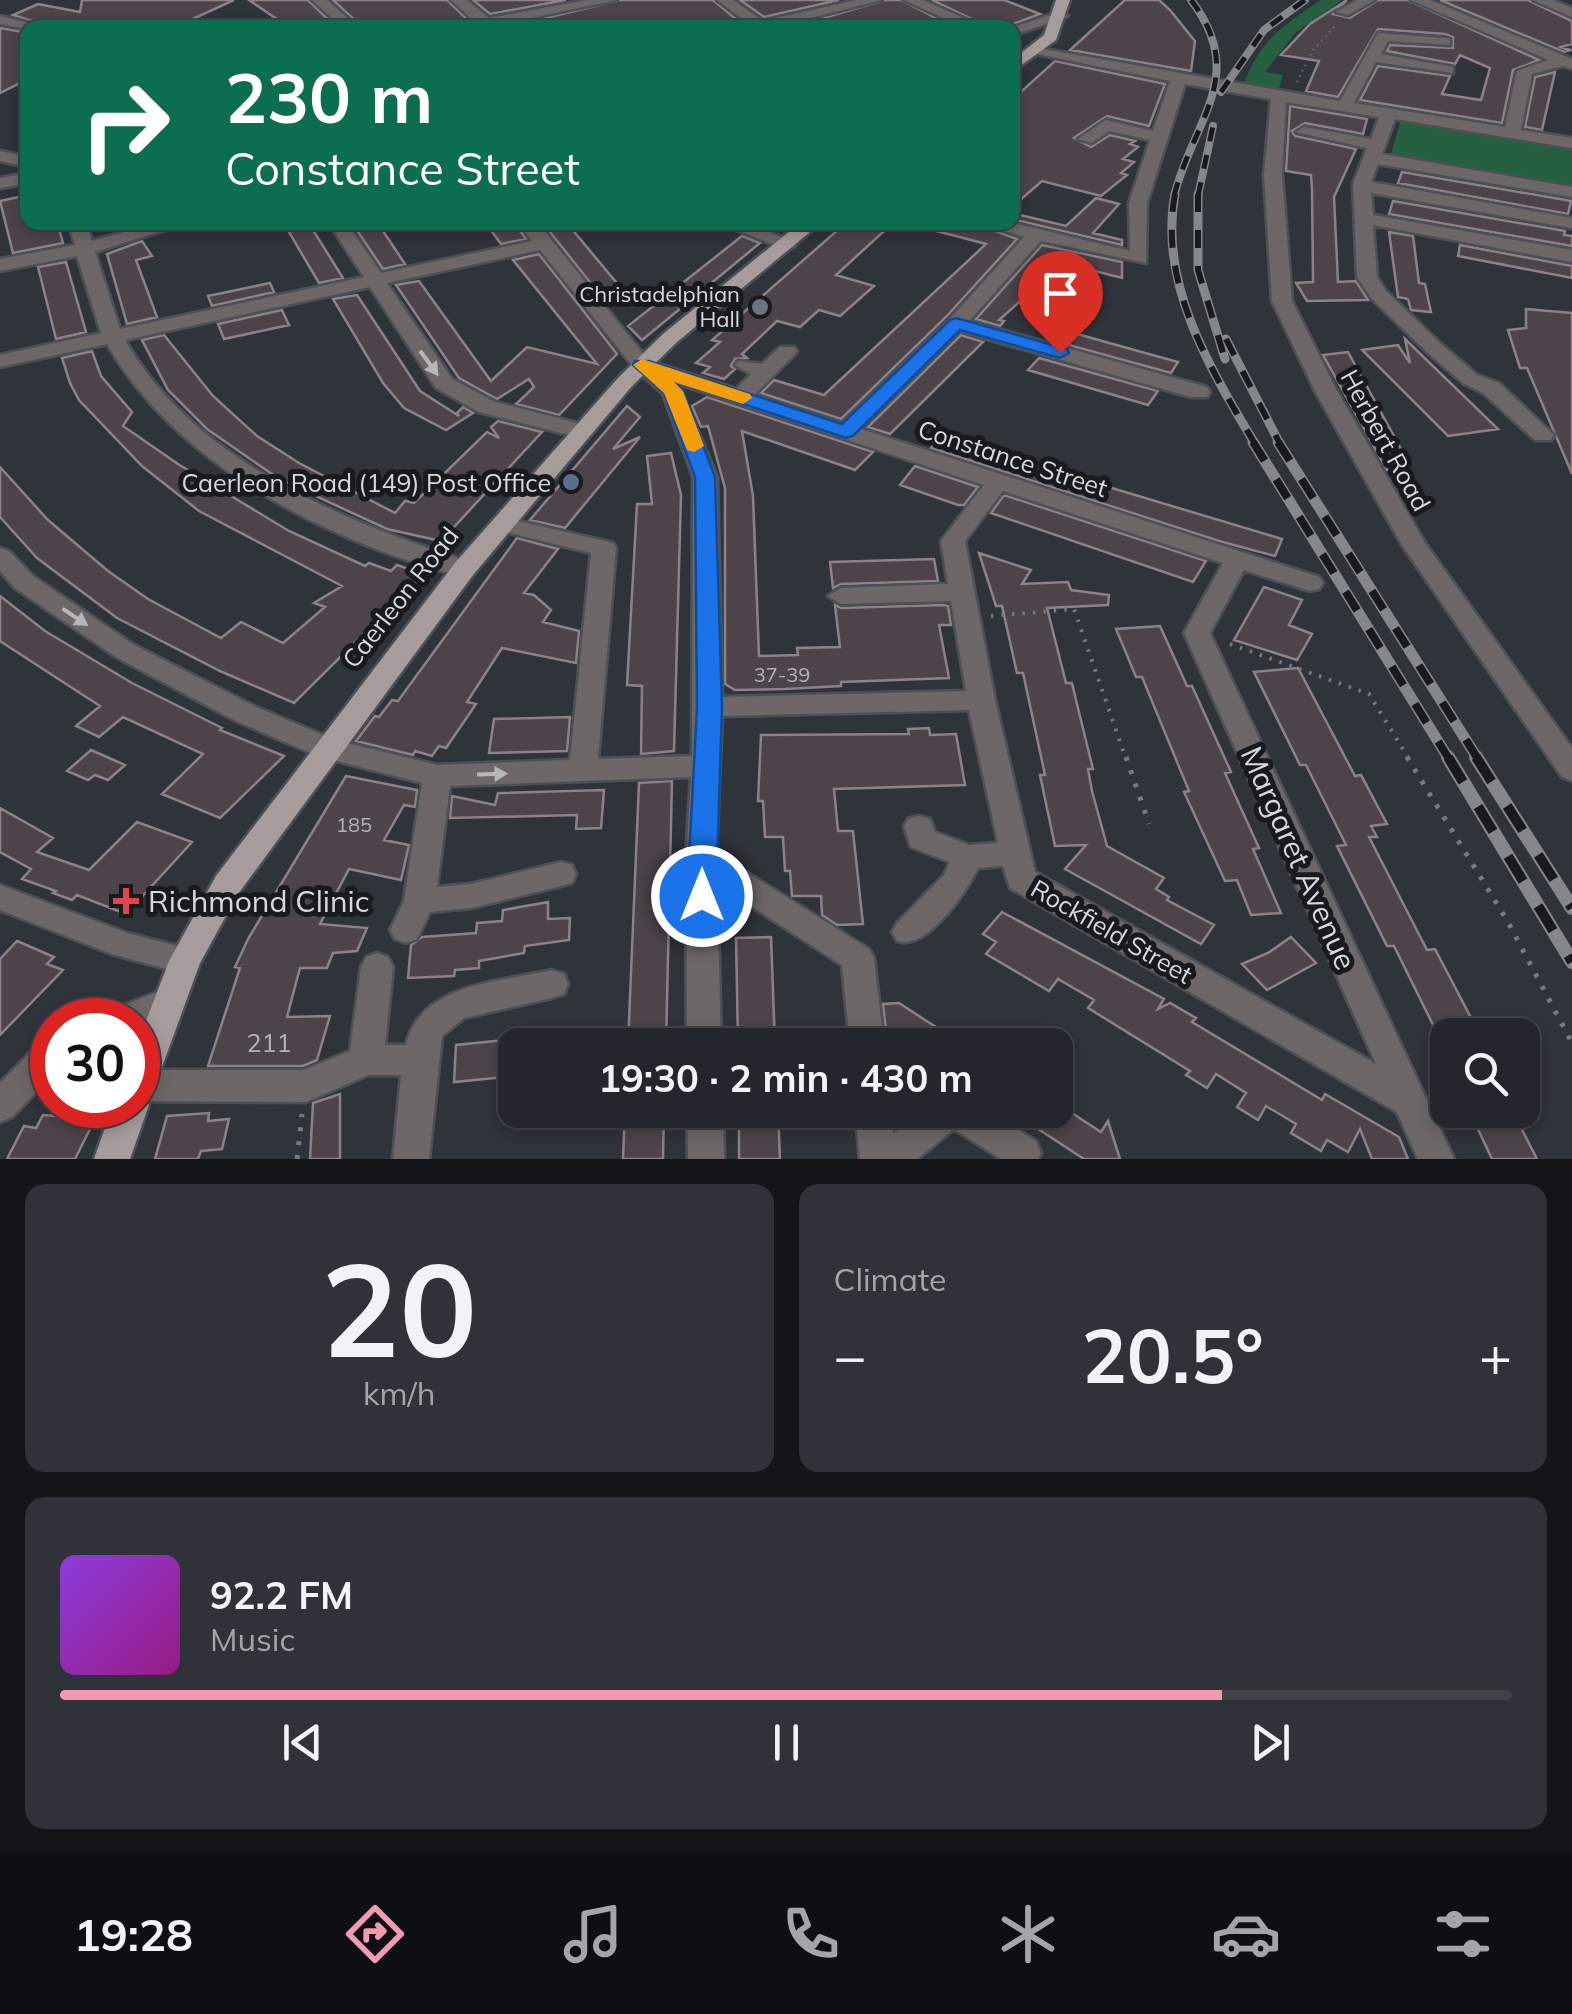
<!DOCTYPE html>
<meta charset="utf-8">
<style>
:root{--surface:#23262c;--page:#2f3238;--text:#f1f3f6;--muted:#a3a5a9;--line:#404348;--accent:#f19ab1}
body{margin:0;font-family:Mulish,sans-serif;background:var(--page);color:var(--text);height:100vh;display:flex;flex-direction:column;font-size:38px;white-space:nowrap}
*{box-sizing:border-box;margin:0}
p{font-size:32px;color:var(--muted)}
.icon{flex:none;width:55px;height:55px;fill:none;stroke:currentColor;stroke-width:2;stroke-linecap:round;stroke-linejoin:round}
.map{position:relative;height:1159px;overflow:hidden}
.panel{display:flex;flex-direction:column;gap:25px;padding:25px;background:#131518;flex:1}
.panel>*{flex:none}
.top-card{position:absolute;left:20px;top:20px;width:1000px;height:210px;border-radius:20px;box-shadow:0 5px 15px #0003,0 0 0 2px var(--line);background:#0b6e4f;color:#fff;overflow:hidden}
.tools{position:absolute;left:1430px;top:1018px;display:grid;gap:20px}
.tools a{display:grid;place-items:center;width:110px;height:110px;border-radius:20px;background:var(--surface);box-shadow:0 5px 15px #0003,0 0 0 2px var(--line);font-size:50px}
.speed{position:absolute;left:30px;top:998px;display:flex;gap:20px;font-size:50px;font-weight:700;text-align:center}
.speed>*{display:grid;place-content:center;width:130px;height:130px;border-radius:50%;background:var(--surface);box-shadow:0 5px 15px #0003,0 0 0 2px var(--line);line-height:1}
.speed .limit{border:15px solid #d22;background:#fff;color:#111}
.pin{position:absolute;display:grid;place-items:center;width:85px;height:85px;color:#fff;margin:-102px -42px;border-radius:50% 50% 50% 0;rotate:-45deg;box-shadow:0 0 10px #0007}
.pin .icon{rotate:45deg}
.me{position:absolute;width:110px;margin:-55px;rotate:0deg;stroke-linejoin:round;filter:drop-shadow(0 0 8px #0008)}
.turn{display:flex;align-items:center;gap:35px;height:210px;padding:0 40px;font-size:45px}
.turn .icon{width:130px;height:130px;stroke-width:2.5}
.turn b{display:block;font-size:70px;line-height:85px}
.big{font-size:75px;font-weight:700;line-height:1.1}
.panel .widget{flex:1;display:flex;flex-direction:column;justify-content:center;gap:15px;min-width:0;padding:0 35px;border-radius:20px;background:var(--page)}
.panel .dial{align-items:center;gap:0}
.dial b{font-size:130px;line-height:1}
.song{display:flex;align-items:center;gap:30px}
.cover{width:120px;height:120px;border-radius:15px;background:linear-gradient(135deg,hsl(270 70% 55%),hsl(310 70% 35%))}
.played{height:10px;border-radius:5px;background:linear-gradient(90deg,var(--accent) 80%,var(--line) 80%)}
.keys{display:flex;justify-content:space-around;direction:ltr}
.heat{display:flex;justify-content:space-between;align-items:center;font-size:55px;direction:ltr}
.panel .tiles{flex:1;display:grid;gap:25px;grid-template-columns:1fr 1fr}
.widget:last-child{grid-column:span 2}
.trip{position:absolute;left:498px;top:1028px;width:575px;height:100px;border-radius:20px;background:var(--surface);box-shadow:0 5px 15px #0003,0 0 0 2px var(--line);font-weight:700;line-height:100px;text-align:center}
.menu{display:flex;height:160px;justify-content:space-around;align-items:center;background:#0e0f12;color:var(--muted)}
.menu .icon{width:70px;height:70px}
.menu .selected{color:var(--accent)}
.menu b{font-size:45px;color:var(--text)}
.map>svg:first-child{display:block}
.green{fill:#256140}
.building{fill:#4c4449;stroke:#8c8288;stroke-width:2.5}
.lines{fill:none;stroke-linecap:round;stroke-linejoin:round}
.minor-casing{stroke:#4d5157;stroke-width:5}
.major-casing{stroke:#4d5157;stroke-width:5}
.path-far2{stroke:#777a80;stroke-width:2.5;stroke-dasharray:1 5;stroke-linecap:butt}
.path-far1{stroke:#777a80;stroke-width:4;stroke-dasharray:2.5 8;stroke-linecap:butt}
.path{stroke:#777a80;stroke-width:5;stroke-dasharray:4 10;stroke-linecap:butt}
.minor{fill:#6d6867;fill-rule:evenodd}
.major{fill:#a69c9b;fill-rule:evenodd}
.rail-far3-casing{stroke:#84888d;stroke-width:8}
.rail-far2-casing{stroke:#84888d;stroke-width:9}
.rail-far1-casing{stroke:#84888d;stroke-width:11}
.rail-casing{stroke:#84888d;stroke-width:14}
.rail-far3{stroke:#181a1d;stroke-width:5;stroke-dasharray:14;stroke-linecap:butt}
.rail-far2{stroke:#181a1d;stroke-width:6;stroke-dasharray:18;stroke-linecap:butt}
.rail-far1{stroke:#181a1d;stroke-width:8;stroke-dasharray:22;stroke-linecap:butt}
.rail{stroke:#181a1d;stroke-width:10;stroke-dasharray:29;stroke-linecap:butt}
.oneway{fill:#b6b7ba}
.route{fill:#1a73e8;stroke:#114b97;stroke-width:2.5}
.slow{fill:#f59e0b}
.worship-dot{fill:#6b7280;stroke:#181a1d;stroke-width:4}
.service-dot{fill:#5c6f8a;stroke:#181a1d;stroke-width:4}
.health-dot{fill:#e0444e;stroke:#181a1d;stroke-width:4}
.labels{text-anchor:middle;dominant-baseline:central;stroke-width:10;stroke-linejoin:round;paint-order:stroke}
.number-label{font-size:20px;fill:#b4b4b8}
.far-poi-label{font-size:22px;fill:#d6d9dd;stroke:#181a1d;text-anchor:end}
.street-label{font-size:25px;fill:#d6d9dd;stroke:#181a1d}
.poi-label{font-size:25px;fill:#d6d9dd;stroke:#181a1d;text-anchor:end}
.near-number-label{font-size:25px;fill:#b4b4b8}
.near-street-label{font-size:30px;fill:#d6d9dd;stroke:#181a1d}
.near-poi-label{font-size:30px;fill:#d6d9dd;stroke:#181a1d;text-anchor:start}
</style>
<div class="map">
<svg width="1572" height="1159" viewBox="0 0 1572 1159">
<rect width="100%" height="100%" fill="#2f333a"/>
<path class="green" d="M1321 0H1342L1296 32 1265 72 1283 75 1279 89 1243 86C1260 40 1281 27 1321 0Z
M1401 120 1572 148V188L1390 157Z"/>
<path class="building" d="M82 0H234L173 28H54L13 15 38 4 80 12Z
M249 0H308L337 28H290Z
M333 0H447L467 19 447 28H363Z
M473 0H566L490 14Z
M621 0H713L742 24 738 28H602L591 19 543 28H504Z
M740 0H839L764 17Z
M886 0H901L955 28H788Z
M932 0H1004L1040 14 1002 28H990Z
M1125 0H1159L1170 10 1195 41 1191 71 1070 50Z
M1347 0 1333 14 1350 18 1378 0H1408L1539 60 1513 70 1502 123 1360 100 1378 66 1450 76 1442 94 1481 100 1490 68 1460 55 1455 64 1387 51 1390 45 1453 48V37L1445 34 1378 29 1338 97 1306 91 1319 61 1281 55 1310 24Z
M1440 0H1528L1572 21V44L1561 47 1570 50 1564 52Z
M0 28 28 33V79L0 93Z
M1055 61 1165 84 1149 126 1107 116 1074 138 1091 147 1110 135 1135 141 1130 144 1138 147 1123 159 1134 162 1121 173 1127 175 1101 196 1042 181 1012 207V100Z
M1555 72 1542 130 1525 127 1535 77Z
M1290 106 1367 119 1363 134 1305 123 1292 131 1295 136 1356 149 1334 197 1338 282 1356 281 1368 300 1307 301 1296 283 1313 282 1312 190 1311 175 1286 171Z
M1402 172 1560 199 1571 201 1568 214 1398 183Z
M28 195V222H57L63 243 13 253 0 201Z
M1096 198 1119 204 1093 233 1122 240V245L1012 219V213L1066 226Z
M1393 201 1565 231 1564 235 1572 236V246L1389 214Z
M283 222H308L343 278 319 283Z
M377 222 405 264 383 269 354 226Z
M485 222H514L526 239 501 244Z
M542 222H566L626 294 604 300Z
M847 222H894L836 275 874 286 840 316 819 310 800 327 777 321 742 354 747 358 735 359 731 366 735 369 724 379 703 373 710 367 696 363 720 342 712 340Z
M930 222H972L1017 239 946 317 841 419 761 393 774 380 824 395 986 244 929 229Z
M1389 232 1413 236 1419 283 1425 284 1431 312 1411 310 1408 299 1398 297Z
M742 236 760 243 642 340 628 326Z
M142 241 152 256 136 260 157 317 127 324 107 254Z
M1042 245 1122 262V278L1063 263 999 320 1004 321 1000 326 976 319Z
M1460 245 1572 266V278L1458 256Z
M539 254 617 354 559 415 516 404 534 387 529 379 497 399 459 378 396 285 419 281 491 381 527 347 597 364 513 260Z
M66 262 86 332 56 339 38 267Z
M270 283 274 292 212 306 208 296Z
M357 295 420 391 459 416 457 413 463 407 473 413 446 430 404 408 383 383 333 299Z
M1526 309 1572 313V474L1527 368H1520L1508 330 1526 328Z
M282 310 289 325 224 339 218 324Z
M1063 330 1120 346 1178 362 1171 373 1054 341Z
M164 335 213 396 257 436 299 463 395 513 405 501 414 503 487 432 499 438 491 427 498 421 542 432 441 541 387 529 279 479 207 429 168 390 142 340Z
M961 335 983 342 890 434 868 427Z
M1405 339 1498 429 1448 436 1362 350 1398 345 1410 363Z
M92 351 101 376 132 412 123 426 178 464 289 531 365 566 369 563 391 571 397 565 424 574 294 703 220 671 117 618 37 558 0 517V467L48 520 108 571 148 599 221 638 241 622 283 643 325 607 314 603 342 586 199 511 142 466 79 400 70 383 62 358Z
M1348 352 1401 449 1403 471 1387 470 1323 355Z
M1039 358 1158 391 1148 405 1028 370Z
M707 397 873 452 855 470 742 431 753 496 759 656 798 655 797 648 840 647 835 605 841 608 943 605 948 606 951 625H939L949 678 841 682V686L785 689 735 690 725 684V488L708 426 701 427 692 406Z
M627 406 640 417 613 449 640 437 565 528 530 520Z
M942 433 1045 468 1282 539 1275 556 1219 541 931 448Z
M671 453 681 495 674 751 641 754 642 686 627 685 637 504H652L647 456Z
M915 466 978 487 964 505H958L900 485Z
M1004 495 1206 561 1193 582 991 513Z
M517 538 558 549 524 593 534 595 551 610 543 622 579 631 576 663 502 648 467 702 476 704 446 748 439 746 432 756 415 751 413 755 356 741 375 716 379 717 392 700 398 701Z
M979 553 1031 570 1022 584 1068 582 1071 590 1109 595 1108 605 1047 608 1066 683H1072L1076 700 1093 769H1088L1092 791 1107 846 1164 878 1156 889 1169 897 1167 900 1214 925 1201 944 1065 869 1086 845 1055 846 1040 775H1045L1023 673H1017L1002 606H996Z
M934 559 938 581 841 584 833 588 830 562Z
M1264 587 1302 600 1289 625 1312 634 1297 660 1234 640Z
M0 596 45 631 132 683 222 728 220 730 284 756 220 818 162 794 203 754 123 717 99 737 76 726 100 706 0 641Z
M1160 626 1187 686H1192L1231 772 1225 773 1259 848 1253 849 1281 913 1251 915 1237 880 1225 881 1184 792 1189 791 1142 677H1136L1116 629Z
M1298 668 1355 776 1361 775 1387 824 1371 826 1377 837H1369L1427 950 1435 949 1480 1035H1438L1394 946H1387L1337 846 1346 845 1306 765H1300L1254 672Z
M570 717 567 751 489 753 494 719Z
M929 728 930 735 956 734 965 785 834 789 838 831H853L863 924 837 925 822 915 821 896H792L790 871H785L783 837H765L763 801H758L761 735 909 734 908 729Z
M91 750 125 765 108 780 95 775 88 780 67 771Z
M346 776 417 790 415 807 404 805 384 840 409 845 401 880 349 869 320 924 367 928 357 951 333 953 327 968H300L287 1017 330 1016 317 1060 303 1066H208L240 968 235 967 248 939Z
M672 781 666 1045H628L639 783Z
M604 790 601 828 576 829 577 815 450 818 452 796 495 805 498 793Z
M0 808 53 838 37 852 89 870 137 822 192 842 126 914 77 895 72 900 53 893 56 891 22 879 31 869 0 852Z
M548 902V919L570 918 569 940 525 946 524 953 479 961V968L455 970 454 976 408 978 411 945 422 937 476 933 477 923 502 921 503 910Z
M1002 912 1164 999 1158 1009 1170 1003 1196 1018 1192 1022 1322 1100 1325 1094 1399 1137 1408 1159H1372L1360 1129 1348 1152 1327 1140 1321 1151 1291 1133 1296 1124 1266 1106 1258 1120 1237 1107 1246 1093 1216 1074 1207 1088 1186 1075 1190 1071 1088 1008 1094 1000 1058 979 1049 991 986 954 996 942 983 934Z
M771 937 775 1045H738L736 938Z
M1291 937 1316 963 1267 990 1242 964 1268 953Z
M17 941 54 957 47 964 63 970 0 1035V959Z
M899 1003 939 1029 965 1045H909L886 1032 883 1004Z
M515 1039V1076L454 1082 456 1045Z
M340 1094V1159H310L313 1103Z
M1055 1102 1101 1132 1108 1121 1120 1159H1084L1009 1110H1055Z
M625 1110H664L663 1159H623Z
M739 1110H778L780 1159H739Z
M1469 1110H1512L1537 1159H1492Z
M209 1113 208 1121 229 1119 222 1149 201 1151 198 1159H155L167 1116Z
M43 1115 95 1119 75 1159H7L24 1126 36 1128Z"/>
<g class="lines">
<g class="minor-casing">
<path id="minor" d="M312 0H327L359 28H343Z
M451 0H467L489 18 587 0H617L483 28H450L474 21Z
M717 0H733L763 21 856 0H882L771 28H742L749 24Z
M904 0H923L986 28H965Z
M1357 0H1375L1348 15 1336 12Z
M1411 0H1430L1572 59V69L1563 66 1532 74 1521 130 1572 138V148L1395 119 1382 154 1572 187V197L1378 164 1371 182 1572 218V228L1371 193 1373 215 1572 250V262L1373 225 1377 277 1386 291 1442 345 1477 375 1499 383 1554 435 1551 440H1535L1483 393 1463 383 1428 353 1372 299 1357 277 1353 184 1367 148 1296 132 1304 127 1371 139 1379 117 1286 102 1282 175 1292 301 1337 391 1425 543 1572 748V781L1562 777 1402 545 1315 391 1272 301 1264 175 1271 99 1185 84 1147 203 1146 263 1041 241 969 321 1207 387 1210 392 1207 397H1191L960 331 861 429 1319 577 1323 583 1319 589 1310 591 1244 570 1210 633 1454 1159H1418L1397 1112 1010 888 1003 866 978 868C966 893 926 951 897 941L892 932 897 923 944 875 950 862 911 847 904 827 908 819 919 816 930 819 935 832 969 845 998 843 969 710 722 716 716 853 869 949 874 958 884 1045H850L842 965 717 884 721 1045H687L686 858 691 777 450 786 437 887 471 884 561 862 572 865 576 874 572 883 561 886 471 908 430 912 417 939 406 943 395 939 390 930 404 901 422 783 318 756 236 721 116 657 15 588 0 571V548L9 551 33 576 134 645 256 707 335 740 437 765 570 760 591 553 494 529 490 524 502 517 613 543 616 548 598 759 692 756 693 477 663 394 635 369 540 250 387 283 452 379 495 402 589 426 592 431 581 438 479 412 436 388 370 287 125 340C195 463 346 522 473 563L476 569 464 577C330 542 179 468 107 344L0 367V355L101 333 77 256 0 271V259L75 245 68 222H86L92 241 159 222H190L95 252 120 329 364 277 328 222H346L381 273 532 241 518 222H537L649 361 736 389 751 374 735 365 738 361 762 364 780 347H794L797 351 794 355 754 395 842 423 949 320 1024 237 975 222H1009L1130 251 1129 203 1150 140 1109 131 1092 143 1078 139 1106 120 1153 131 1170 81 1037 54 1032 53V47L1340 101 1378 33 1445 38 1450 39V45L1388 41 1381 54 1453 67V73L1376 62 1354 103 1505 127 1517 71 1549 60ZM678 384 984 485 941 541 948 584 841 588 828 596 841 604 951 601 966 691 722 697 717 477ZM1003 491 1223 563 1184 633 1376 1064 1035 872 995 700 965 541Z
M1533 0H1552L1572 8V17Z
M1056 13 1068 16 1012 36 1011 28Z
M0 16 50 28 28 29 0 24Z
M0 151 28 157V167L0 161Z
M28 173V183L0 188V178Z
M716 222H744L796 243 794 247H780Z
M0 885 127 933 196 951 201 961 196 971 185 974 112 954 0 910Z
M377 953 388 957 393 967 385 1045H406C420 983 500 982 552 970L564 974 568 984 564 994 552 998 464 1018 442 1036 429 1159H393L401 1075H368L306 1102 138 1101V1070H304L350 1051 361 967 366 957Z
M167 988 179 992 184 1002 179 1012 138 1029V1020H107L112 1010Z
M52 1039V1076L12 1117 0 1122V1083L40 1043Z
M687 1110H723L724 1159H688Z
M855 1110H891L893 1134 924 1110H985L1036 1141 1041 1153 1038 1159H1001L954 1129 917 1159H860Z"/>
</g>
<g class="major-casing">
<path id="major" d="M1056 0H1070L1056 40 1012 72V60L1044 35Z
M801 222H822L677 342 632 386 473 575 238 894 200 963 155 1086 146 1099 149 1105 130 1159H94L113 1105H138V1042L169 961 216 876 455 563 618 378 663 334Z"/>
</g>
<path class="path-far2" d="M1297 82 1313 50 1336 25"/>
<path class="path-far1" d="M991 616 1074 609 1126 759
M1230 644 1369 694 1409 759"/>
<path class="path" d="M1126 757 1149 824
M1407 757 1508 922 1572 1043
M62 1109 64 1105
M297 1159 302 1114"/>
<use href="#minor" class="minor"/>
<use href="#major" class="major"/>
<g class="rail-far3-casing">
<path id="rail-far3" d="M1221 92 1264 30 1305 0
M1174 196C1193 120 1249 76 1191 0
M1198 196 1213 126"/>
</g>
<g class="rail-far2-casing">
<path id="rail-far2" d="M1175 194C1158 284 1211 370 1255 444
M1198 194V270L1225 359
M1226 339 1280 444"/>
</g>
<g class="rail-far1-casing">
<path id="rail-far1" d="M1253 442 1449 759
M1278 442 1478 759"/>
</g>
<g class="rail-casing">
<path id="rail" d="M1448 757 1572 962
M1476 757 1572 908"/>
</g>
<use href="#rail-far3" class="rail-far3"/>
<use href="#rail-far2" class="rail-far2"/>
<use href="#rail-far1" class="rail-far1"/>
<use href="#rail" class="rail"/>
</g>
<defs><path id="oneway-solid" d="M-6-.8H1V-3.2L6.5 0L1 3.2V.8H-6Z" transform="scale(2.5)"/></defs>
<g class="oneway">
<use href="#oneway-solid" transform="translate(429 363) rotate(54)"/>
<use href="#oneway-solid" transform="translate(75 617) rotate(34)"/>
<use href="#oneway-solid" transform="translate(492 774) rotate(-2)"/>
</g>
<path class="route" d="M956 318 1067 349 1069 353 1060 358 960 330 853 436 846 438 674 381 683 391 715 477 722 707 716 896 712 903 702 907 691 903 687 896 697 707 695 477 664 393 633 365 635 361H649L842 424 950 320Z"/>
<path class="slow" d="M642 359 750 394 752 398 743 404 674 382 683 391 704 446 694 452 687 450 664 393 633 365Z"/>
<circle class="worship-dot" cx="760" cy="307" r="10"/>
<circle class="service-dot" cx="571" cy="482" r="10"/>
<path class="health-dot" d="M121 886h10v10h10v10h-10v10h-10v-10h-10v-10h10z"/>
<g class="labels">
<g class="number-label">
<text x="782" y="674">37-39</text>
<text x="354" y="824">185</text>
</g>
<g class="far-poi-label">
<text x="740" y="294">Christadelphian<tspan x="740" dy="25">Hall</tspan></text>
</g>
<g class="street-label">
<text transform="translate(1386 440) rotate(61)">Herbert Road</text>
<text transform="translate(1013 458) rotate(18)">Constance Street</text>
<text transform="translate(400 597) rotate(-52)">Caerleon Road</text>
<text transform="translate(1112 931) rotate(30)">Rockfield Street</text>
</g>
<g class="poi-label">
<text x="551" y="482">Caerleon Road (149) Post Office</text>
</g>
<g class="near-number-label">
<text x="269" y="1042">211</text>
</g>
<g class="near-street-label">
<text transform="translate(1299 858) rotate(66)">Margaret Avenue</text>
</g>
<g class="near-poi-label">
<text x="148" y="901">Richmond Clinic</text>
</g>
</g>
</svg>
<div class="tools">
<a><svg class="icon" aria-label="search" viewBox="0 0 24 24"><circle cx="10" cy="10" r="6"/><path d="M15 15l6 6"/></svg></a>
</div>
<div class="speed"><div class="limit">30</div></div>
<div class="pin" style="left:1060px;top:353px;background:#d93025"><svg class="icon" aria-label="arrive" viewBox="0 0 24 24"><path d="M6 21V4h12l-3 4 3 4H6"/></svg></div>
<svg class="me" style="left:702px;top:896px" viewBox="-20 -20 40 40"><circle r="17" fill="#1a73e8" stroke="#fff" stroke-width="3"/><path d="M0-11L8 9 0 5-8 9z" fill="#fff"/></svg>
<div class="trip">19:30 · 2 min · 430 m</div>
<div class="top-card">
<div class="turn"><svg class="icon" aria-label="right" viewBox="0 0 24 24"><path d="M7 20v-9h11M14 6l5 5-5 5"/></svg><div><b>230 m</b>Constance Street</div></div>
</div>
</div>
<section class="panel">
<div class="tiles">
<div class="widget dial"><b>20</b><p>km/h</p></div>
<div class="widget"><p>Climate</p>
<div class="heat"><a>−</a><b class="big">20.5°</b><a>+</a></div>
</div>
<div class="widget">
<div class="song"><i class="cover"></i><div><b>92.2 FM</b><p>Music</p></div></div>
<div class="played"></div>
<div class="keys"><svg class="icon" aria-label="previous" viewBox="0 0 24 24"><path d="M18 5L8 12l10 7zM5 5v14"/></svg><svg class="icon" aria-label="pause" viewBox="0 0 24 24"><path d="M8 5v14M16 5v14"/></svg><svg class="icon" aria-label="next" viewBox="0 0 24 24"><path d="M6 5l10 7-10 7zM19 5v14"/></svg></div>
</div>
</div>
</section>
<nav class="menu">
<b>19:28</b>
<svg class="icon selected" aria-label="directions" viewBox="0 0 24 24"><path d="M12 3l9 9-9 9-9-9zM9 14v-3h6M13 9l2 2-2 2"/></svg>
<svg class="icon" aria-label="music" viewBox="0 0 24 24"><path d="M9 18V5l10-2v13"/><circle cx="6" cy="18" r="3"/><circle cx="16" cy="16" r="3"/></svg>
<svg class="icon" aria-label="phone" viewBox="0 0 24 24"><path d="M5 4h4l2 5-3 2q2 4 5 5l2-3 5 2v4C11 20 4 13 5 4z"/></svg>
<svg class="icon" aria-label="climate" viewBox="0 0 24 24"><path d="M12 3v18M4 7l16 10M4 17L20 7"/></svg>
<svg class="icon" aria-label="car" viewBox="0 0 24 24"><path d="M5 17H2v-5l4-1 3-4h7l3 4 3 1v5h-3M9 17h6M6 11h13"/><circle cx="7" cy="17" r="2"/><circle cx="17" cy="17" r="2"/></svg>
<svg class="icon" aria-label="filters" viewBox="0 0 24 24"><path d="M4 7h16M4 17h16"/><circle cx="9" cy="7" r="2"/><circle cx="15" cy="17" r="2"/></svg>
</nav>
